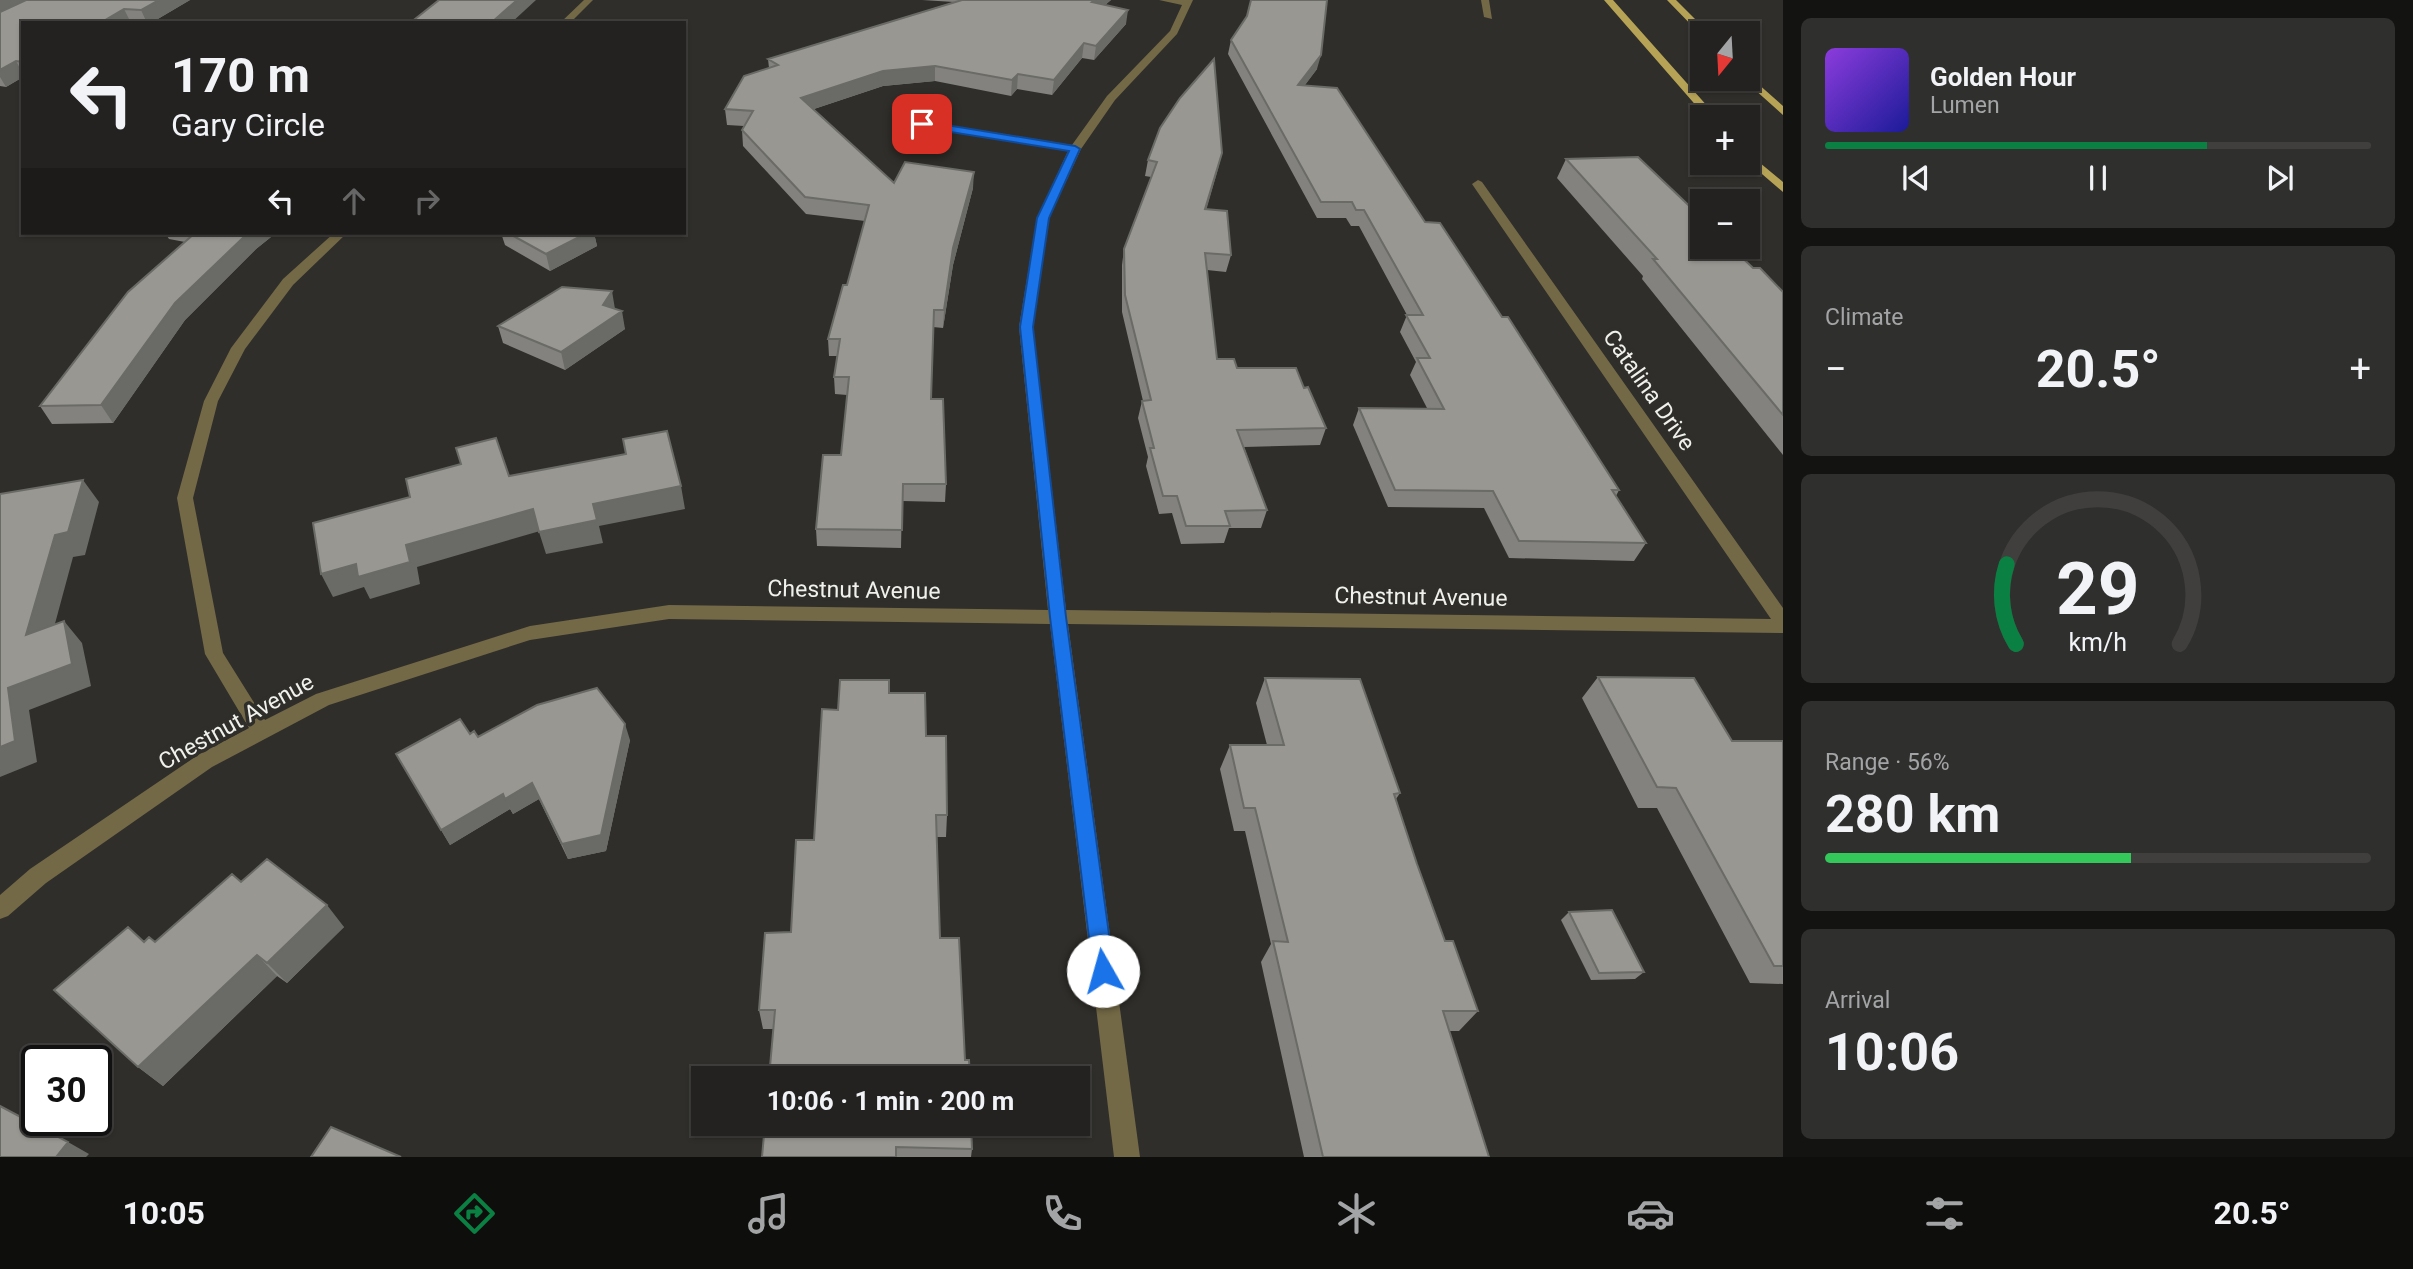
<!DOCTYPE html>
<meta charset="utf-8">
<style>
:root{--surface:#232220;--page:#2f2f2d;--text:#f1f3f6;--muted:#a3a4a5;--line:#403f3e;--accent:#0b8043}
body{margin:0;font-family:Roboto,sans-serif;background:var(--page);color:var(--text);height:100vh;display:flex;flex-direction:column;font-size:26px;white-space:nowrap}
*{box-sizing:border-box;margin:0}
p{font-size:23px;color:var(--muted)}
.icon{flex:none;width:38px;height:38px;fill:none;stroke:currentColor;stroke-width:2;stroke-linecap:round;stroke-linejoin:round}
.map{position:relative;flex:1;overflow:hidden}
.panel{display:flex;flex-direction:column;gap:18px;padding:18px;background:#131312;width:630px}
.panel>*{flex:none}
.top-card{position:absolute;left:21px;top:21px;width:665px;height:214px;border-radius:0px;box-shadow:0 2px 5px #0004,0 0 0 2px var(--line);background:#232220;color:var(--text);overflow:hidden}
.needle{width:46px;rotate:198deg}
.tools{position:absolute;left:1690px;top:21px;display:grid;gap:14px}
.tools a{display:grid;place-items:center;width:70px;height:70px;border-radius:0px;background:var(--surface);box-shadow:0 2px 5px #0004,0 0 0 2px var(--line);font-size:35px}
.speed{position:absolute;left:21px;top:1045px;display:flex;gap:14px;font-size:35px;font-weight:700;text-align:center}
.speed>*{display:grid;place-content:center;width:91px;height:91px;border-radius:50%;background:var(--surface);box-shadow:0 2px 5px #0004,0 0 0 2px var(--line);line-height:1}
.speed .limit{border:4px solid #111;border-radius:10px;background:#fff;color:#111}
.pin{position:absolute;display:grid;place-items:center;width:60px;height:60px;color:#fff;margin:-30px;border-radius:14px;box-shadow:0 4px 10px #0006}
.me{position:absolute;width:77px;margin:-38px;rotate:353deg;stroke-linejoin:round;filter:drop-shadow(0 0 5px #0008)}
.turn{display:flex;align-items:center;gap:24px;height:147px;padding:0 35px;font-size:32px}
.turn .icon{width:91px;height:91px;stroke-width:2.5}
.turn b{display:block;font-size:49px;line-height:60px}
.lanes{display:flex;align-items:center;height:66px;padding:0 35px;background:#0003;justify-content:center;gap:35px;direction:ltr}
.lanes .off{opacity:.35}
.big{font-size:52px;font-weight:700;line-height:1.1}
.panel .tile{flex:1;display:flex;flex-direction:column;justify-content:center;gap:10px;min-width:0;padding:0 24px;border-radius:10px;background:var(--page)}
.panel .dial{align-items:center;gap:0}
.dial svg{height:182px;overflow:visible;fill:none;stroke:var(--line);stroke-width:7;stroke-linecap:round;text-anchor:middle}
.dial text{fill:var(--text);stroke:none}
.song{display:flex;align-items:center;gap:21px}
.cover{width:84px;height:84px;border-radius:10px;background:linear-gradient(135deg,hsl(270 70% 55%),hsl(240 70% 35%))}
.played{height:7px;border-radius:4px;background:linear-gradient(90deg,var(--accent) 70%,var(--line) 70%)}
.keys{display:flex;justify-content:space-around;direction:ltr}
.heat{display:flex;justify-content:space-between;align-items:center;font-size:38px;direction:ltr}
.charge{height:10px;border-radius:5px;background:linear-gradient(90deg,#34c759 56%,var(--line) 0)}
.trip{position:absolute;left:691px;top:1066px;width:399px;height:70px;border-radius:0px;background:var(--surface);box-shadow:0 2px 5px #0004,0 0 0 2px var(--line);font-weight:700;line-height:70px;text-align:center}
.menu{display:flex;height:112px;justify-content:space-around;align-items:center;background:#0e0e0d;color:var(--muted)}
.menu .icon{width:49px;height:49px}
.menu .on{color:var(--accent)}
.menu b{font-size:32px;color:var(--text)}
main{display:flex;flex:1;min-height:0}
.map>svg:first-child{display:block}
.lines{fill:none;stroke-linecap:round;stroke-linejoin:round}
.minor{fill:#736946;fill-rule:evenodd}
.major{fill:#b7a356;fill-rule:evenodd}
.wall{fill:#83827e}
.shaded-wall{fill:#6a6a66}
.building{fill:#989792;stroke:#6a6a66;stroke-width:2}
.route{fill:#1a73e8;stroke:#114b97;stroke-width:2}
.labels{text-anchor:middle;dominant-baseline:central;stroke-width:7;stroke-linejoin:round;paint-order:stroke}
.street-label{font-size:23px;fill:#f0f0ed;stroke:#2f2e2a}
</style>
<main>
<div class="map">
<svg width="1783" height="1157" viewBox="0 0 1783 1157">
<rect width="100%" height="100%" fill="#2f2e2a"/>
<g class="lines">
<path class="minor" d="M584 0H593L570 23H560Z
M1159 0H1193L1177 34 1115 100 1081 149 1049 218 1033 327 1066 610 1771 619 1472 184 1478 180 1482 182 1783 608V633L1068 624 1140 1157H1114L1050 624 669 619 530 640 329 705 212 767 46 883 8 916 0 919V895L30 869 198 755 249 728 205 654 177 498 204 401 231 348 283 279 334 233H347L293 285 245 349 218 401 193 498 223 653 265 720 316 694 530 626 669 605 1048 610 1019 327 1037 218 1068 151 922 127 917 124 922 121 1072 145 1107 96 1170 31 1182 5Z
M1481 0H1489L1492 19 1484 17Z"/>
<path class="major" d="M1604 0H1613L1717 117H1706Z
M1667 0H1676L1709 33 1701 35Z
M1748 75 1783 106V115L1744 80 1748 79Z
M1748 153 1783 182V192L1748 162Z"/>
</g>
<path class="wall" d="M0 0H190L151 23H23V77L6 87 0 86Z
M922 0H1111L1105 5 1126 24 1094 60 1082 58 1052 95 1017 89 1011 96 935 81 883 86 814 109 894 183 973 188 953 265 943 328 933 327 931 399 946 484 945 502 902 501 901 548 817 546 816 529 841 455 847 395 835 394 834 377 837 356H829L828 339 847 285 865 221 806 214 743 146 742 130 744 126 727 125 725 109 769 68 768 59 954 2Z
M1247 16 1317 69 1304 86 1425 222 1502 317 1619 490 1616 496 1646 543 1634 561 1509 558 1484 508 1388 507 1353 425 1359 408H1427L1410 375 1416 362 1400 332 1407 315 1359 226H1351L1346 218H1317L1228 54 1231 40Z
M1222 153 1206 209 1231 255 1226 272 1207 270 1217 359 1237 368 1304 388 1326 428 1320 445 1244 447 1267 510 1261 528H1229L1224 543 1181 544 1172 513 1159 514 1146 466 1148 457 1138 418 1142 401H1143L1122 312V265L1124 249 1151 177 1145 176 1148 160Z
M1566 159 1753 268 1783 292V455L1642 279 1643 276 1557 178Z
M165 233H276L256 249 185 320 113 423 52 424 40 406 185 242 169 239Z
M501 233H594L597 246 550 271 505 245Z
M615 309 625 329 565 370 503 343 498 326Z
M1598 677 1732 741H1783V984L1750 983 1657 808H1638L1582 698Z
M1265 678 1400 793 1396 799 1417 864 1445 941 1478 1011 1459 1031H1449L1489 1157H1304L1261 962 1271 944 1245 831H1234L1220 769 1230 745H1267L1256 703Z
M889 693 926 736 947 815 946 837H936L773 1029H763L759 1010 791 932 814 840 838 710Z
M478 737 630 740 606 851 568 859 539 799 513 814 510 809 450 845 396 754Z
M241 882 344 927 287 983 277 976 163 1086 138 1067 144 942H155Z
M1569 912 1644 972 1635 979 1591 980 1561 920Z
M765 1124 972 1149 971 1157H762Z"/>
<path class="shaded-wall" d="M0 0H41L0 18Z
M159 0H190L151 23H147L141 10Z
M517 0H536L511 23H491Z
M1095 0H1111L1091 17 1092 2Z
M124 9 131 23H100Z
M1128 10 1126 24 1094 60 1096 46Z
M1084 43 1082 58 1052 95 1054 80Z
M1321 55 1317 69 1294 100 1298 85Z
M16 61 23 74V77L6 87 0 77V70Z
M935 66V81L883 86 802 113 801 98 883 71Z
M1018 74 1017 89 1011 96 1012 80Z
M1222 153 1218 169 1202 225 1205 209Z
M974 172 973 188 953 265 943 328 944 310 953 248Z
M248 233H276L256 249 185 320 113 423 101 405 175 303Z
M587 233H594L597 246 550 271 546 254Z
M612 291 615 309 608 320 622 311 625 329 565 370 561 352 603 305Z
M83 480 99 502 85 555 73 557 46 657 26 635 55 535Z
M681 486 685 509 599 526 603 543 546 554 539 532 593 504Z
M533 509 540 531 417 567 420 584 370 599 364 587 333 597 321 574 406 545Z
M64 621 82 643 91 686 29 710 37 762 0 777V747L8 688Z
M625 724 630 740 606 851 568 859 562 844Z
M532 783 539 799 513 814 505 799Z
M503 794 510 809 450 845 441 830Z
M327 905 344 927 287 983 267 963Z
M257 955 277 976 163 1086 138 1067Z
M68 1142 89 1154 86 1157H56Z"/>
<path class="building" d="M26 0H159L141 10 124 9 100 23H23V62L16 61 0 70V12Z
M439 0H517L491 23H410Z
M962 0H1095L1092 2 1128 10 1096 46 1084 43 1054 80 1018 74 1012 80 935 66 883 71 801 98 894 183 905 162 974 172 953 248 944 310H934L931 399H943L946 484H903L902 530 816 529 823 455H841L849 377H834L840 339H828L843 285H847L869 205 805 197 742 130 753 111 725 109 744 76 778 65 768 59Z
M1251 0H1327L1321 55 1298 85 1337 88 1425 222 1440 223 1502 317H1508L1619 490H1612L1646 543 1519 541 1493 491 1395 490 1359 408 1444 409 1417 358H1430L1406 315H1423L1364 210H1356L1352 202H1321L1231 40 1247 16Z
M1214 59 1222 153 1205 209 1227 211 1231 255 1205 253 1217 359H1234L1237 368H1296L1304 388 1308 387 1326 428 1237 430 1267 510 1225 511 1230 526H1186L1177 496H1163L1150 448H1154L1142 401 1151 400 1125 295 1124 249 1157 162 1148 160 1160 128 1180 98Z
M1638 157 1703 219V247H1731L1753 268H1760L1783 292V415L1653 259H1657L1566 159Z
M195 233H248L175 303 101 405 40 406 128 292Z
M508 233H587L546 254Z
M562 287 612 291 603 305 622 311 561 352 498 326Z
M667 431 681 486 593 504 597 520 539 532 533 509 406 545 410 562 358 577 356 564 321 574 313 523 410 497 406 479 461 464 456 448 496 438 509 476 626 454 623 439Z
M83 480 68 532 55 535 26 635 64 621 72 664 8 688 15 741 0 747V494Z
M1598 677 1694 678 1732 741H1783V966H1774L1676 788 1657 787Z
M1265 678 1360 679 1400 793 1394 794 1417 864 1445 941H1453L1478 1011H1443L1489 1157H1323L1273 941 1288 942 1255 808H1244L1230 745H1284Z
M840 680H889V693H925L926 736H946L947 815H936L940 938H959L965 1060H969L970 1078H769L775 1010H759L765 933 791 932 796 840H814L822 709 838 710Z
M597 688 625 724 601 835 562 844 532 783 505 799 503 794 441 830 396 754 460 719 470 734 474 731 478 737 537 705Z
M267 859 327 905 267 963 257 955 138 1067 54 990 128 927 144 942 149 937 155 942 232 874 241 882Z
M1612 910 1644 972 1599 973 1569 912Z
M0 1106 68 1142 56 1157H0Z
M765 1124H971L972 1149 896 1147V1157H762Z
M331 1127 401 1157H311Z"/>
<path class="route" d="M922 121 1075 146 1080 149 1049 218 1033 327 1066 617 1114 971 1111 978 1103 981 1096 978 1093 971 1050 617 1020 327 1037 218 1069 151 919 127V122Z"/>
<g class="labels">
<g class="street-label">
<text transform="translate(1649 390) rotate(55)">Catalina Drive</text>
<text transform="translate(854 590) rotate(1)">Chestnut Avenue</text>
<text transform="translate(1421 597) rotate(1)">Chestnut Avenue</text>
<text transform="translate(236 722) rotate(-29)">Chestnut Avenue</text>
</g>
</g>
</svg>
<div class="tools">
<a><svg class="needle" viewBox="-14 -14 28 28"><path d="M0-13l5 13h-10z" fill="#e53935"/><path d="M0 13l5-13h-10z" fill="#a3a4a5"/></svg></a>
<a>+</a>
<a>−</a>
</div>
<div class="speed"><div class="limit">30</div></div>
<div class="pin" style="left:922px;top:124px;background:#d93025"><svg class="icon" aria-label="arrive" viewBox="0 0 24 24"><path d="M6 21V4h12l-3 4 3 4H6"/></svg></div>
<svg class="me" style="left:1103px;top:971px" viewBox="-20 -20 40 40"><circle r="19" fill="#fff"/><path d="M0-13L10 11 0 6-10 11z" fill="#1a73e8"/></svg>
<div class="trip">10:06 · 1 min · 200 m</div>
<div class="top-card">
<div class="turn"><svg class="icon" aria-label="left" viewBox="0 0 24 24"><path d="M17 20v-9H6M10 6l-5 5 5 5"/></svg><div><b>170 m</b>Gary Circle</div></div>
<div class="lanes"><svg class="icon" aria-label="left" viewBox="0 0 24 24"><path d="M17 20v-9H6M10 6l-5 5 5 5"/></svg><svg class="icon off" aria-label="ahead" viewBox="0 0 24 24"><path d="M12 20V5M6 11l6-6 6 6"/></svg><svg class="icon off" aria-label="right" viewBox="0 0 24 24"><path d="M7 20v-9h11M14 6l5 5-5 5"/></svg></div>
</div>
</div>
<section class="panel">
<div class="tile">
<div class="song"><i class="cover"></i><div><b>Golden Hour</b><p>Lumen</p></div></div>
<div class="played"></div>
<div class="keys"><svg class="icon" aria-label="previous" viewBox="0 0 24 24"><path d="M18 5L8 12l10 7zM5 5v14"/></svg><svg class="icon" aria-label="pause" viewBox="0 0 24 24"><path d="M8 5v14M16 5v14"/></svg><svg class="icon" aria-label="next" viewBox="0 0 24 24"><path d="M6 5l10 7-10 7zM19 5v14"/></svg></div>
</div>
<div class="tile"><p>Climate</p>
<div class="heat"><a>−</a><b class="big">20.5°</b><a>+</a></div>
</div>
<div class="tile dial"><svg viewBox="0 0 100 80">
<path d="M14 69A42 42 0 1 1 86 69"/>
<path d="M14 69A42 42 0 0 1 10 34" stroke="#0b8043"/>
<text x="50" y="56" font-size="32" font-weight="700">29</text>
<text x="50" y="72" font-size="11">km/h</text>
</svg></div>
<div class="tile"><p>Range · 56%</p><b class="big">280 km</b><div class="charge"></div></div>
<div class="tile"><p>Arrival</p><b class="big">10:06</b></div>
</section>
</main>
<nav class="menu">
<b>10:05</b>
<svg class="icon on" aria-label="directions" viewBox="0 0 24 24"><path d="M12 3l9 9-9 9-9-9zM9 14v-3h6M13 9l2 2-2 2"/></svg>
<svg class="icon" aria-label="music" viewBox="0 0 24 24"><path d="M9 18V5l10-2v13"/><circle cx="6" cy="18" r="3"/><circle cx="16" cy="16" r="3"/></svg>
<svg class="icon" aria-label="phone" viewBox="0 0 24 24"><path d="M5 4h4l2 5-3 2q2 4 5 5l2-3 5 2v4C11 20 4 13 5 4z"/></svg>
<svg class="icon" aria-label="climate" viewBox="0 0 24 24"><path d="M12 3v18M4 7l16 10M4 17L20 7"/></svg>
<svg class="icon" aria-label="car" viewBox="0 0 24 24"><path d="M5 17H2v-5l4-1 3-4h7l3 4 3 1v5h-3M9 17h6M6 11h13"/><circle cx="7" cy="17" r="2"/><circle cx="17" cy="17" r="2"/></svg>
<svg class="icon" aria-label="filters" viewBox="0 0 24 24"><path d="M4 7h16M4 17h16"/><circle cx="9" cy="7" r="2"/><circle cx="15" cy="17" r="2"/></svg>
<b>20.5°</b>
</nav>
